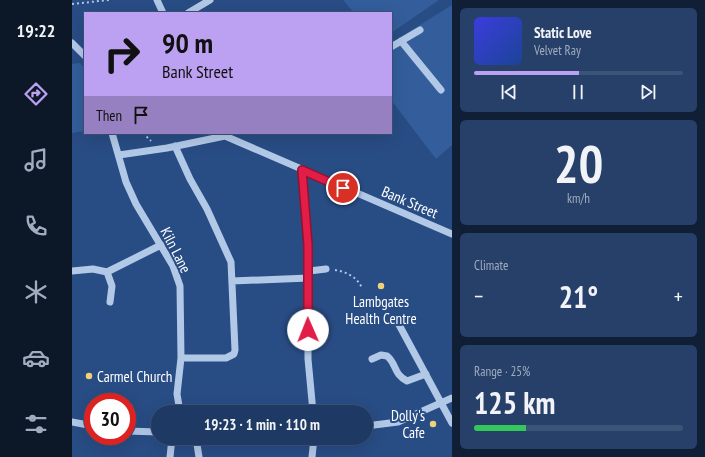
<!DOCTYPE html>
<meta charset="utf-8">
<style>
:root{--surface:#1e3963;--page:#264069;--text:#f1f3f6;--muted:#a1acbe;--line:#3c5378;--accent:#bca0f2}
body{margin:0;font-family:"PT Sans Narrow",sans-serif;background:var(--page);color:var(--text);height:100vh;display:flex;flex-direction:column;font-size:15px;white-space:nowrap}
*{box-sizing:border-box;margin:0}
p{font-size:13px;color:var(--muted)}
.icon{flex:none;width:22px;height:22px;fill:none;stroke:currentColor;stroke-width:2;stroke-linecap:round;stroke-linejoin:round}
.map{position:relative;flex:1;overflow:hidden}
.details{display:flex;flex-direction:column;gap:8px;padding:8px;background:#101f36;width:253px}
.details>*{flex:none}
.top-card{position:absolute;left:12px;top:12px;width:308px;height:122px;border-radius:0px;box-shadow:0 4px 16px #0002,0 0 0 1px var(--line);background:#bca0f2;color:#111;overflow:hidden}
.speed{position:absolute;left:12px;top:393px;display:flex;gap:8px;font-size:20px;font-weight:700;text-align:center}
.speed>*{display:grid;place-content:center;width:52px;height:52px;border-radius:50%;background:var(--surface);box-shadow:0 4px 16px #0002,0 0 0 1px var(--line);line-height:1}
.speed .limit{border:6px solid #d22;background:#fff;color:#111}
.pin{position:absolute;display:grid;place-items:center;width:34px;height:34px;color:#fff;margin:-17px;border:2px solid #fff;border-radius:50%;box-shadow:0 1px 4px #0007}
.me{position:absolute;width:44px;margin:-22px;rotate:359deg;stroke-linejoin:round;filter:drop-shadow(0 0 3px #0008)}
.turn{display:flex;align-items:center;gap:14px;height:84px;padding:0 12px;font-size:18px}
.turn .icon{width:52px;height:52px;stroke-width:2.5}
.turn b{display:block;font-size:28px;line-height:34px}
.then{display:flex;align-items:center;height:38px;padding:0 12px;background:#0003;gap:8px;font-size:15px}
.big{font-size:30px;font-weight:600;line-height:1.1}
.details .tile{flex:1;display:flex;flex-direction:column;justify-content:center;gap:6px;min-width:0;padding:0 14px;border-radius:6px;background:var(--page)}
.details .dial{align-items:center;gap:0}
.dial b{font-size:52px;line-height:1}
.song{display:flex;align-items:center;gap:12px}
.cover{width:48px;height:48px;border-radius:6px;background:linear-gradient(135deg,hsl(240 70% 55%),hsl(220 70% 35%))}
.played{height:4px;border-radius:2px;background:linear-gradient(90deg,var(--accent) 50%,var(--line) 50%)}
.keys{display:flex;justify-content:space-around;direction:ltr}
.heat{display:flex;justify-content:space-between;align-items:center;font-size:22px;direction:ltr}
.charge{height:6px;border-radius:3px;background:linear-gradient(90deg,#34c759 25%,var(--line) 0)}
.trip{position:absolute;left:79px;top:405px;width:222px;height:40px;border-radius:20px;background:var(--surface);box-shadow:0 4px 16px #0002,0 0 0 1px var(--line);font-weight:600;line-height:40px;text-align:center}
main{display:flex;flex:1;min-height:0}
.dock{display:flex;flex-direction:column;width:72px;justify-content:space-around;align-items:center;background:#0c1728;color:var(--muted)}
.dock .icon{width:28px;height:28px}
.dock .active{color:var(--accent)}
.dock b{font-size:18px;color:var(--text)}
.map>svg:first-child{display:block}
.green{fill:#335e9b}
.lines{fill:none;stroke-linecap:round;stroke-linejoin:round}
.path{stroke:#b2c8e7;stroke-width:2;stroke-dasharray:2 3;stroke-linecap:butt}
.minor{stroke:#b2c8e7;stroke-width:7}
.route-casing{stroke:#92132f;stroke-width:10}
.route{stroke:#e11d48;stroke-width:7}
.poi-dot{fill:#efd178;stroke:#284c84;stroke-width:1.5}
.labels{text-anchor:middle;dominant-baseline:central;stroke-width:4;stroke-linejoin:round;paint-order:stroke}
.street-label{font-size:15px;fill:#fff;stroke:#284c84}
.poi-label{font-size:15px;fill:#fff;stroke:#284c84}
</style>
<main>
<nav class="dock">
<b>19:22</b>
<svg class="icon active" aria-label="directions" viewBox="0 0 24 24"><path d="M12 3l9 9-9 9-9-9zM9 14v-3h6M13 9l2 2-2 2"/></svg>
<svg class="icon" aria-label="music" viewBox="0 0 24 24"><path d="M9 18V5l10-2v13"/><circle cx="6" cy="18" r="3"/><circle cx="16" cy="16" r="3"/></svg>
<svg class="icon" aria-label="phone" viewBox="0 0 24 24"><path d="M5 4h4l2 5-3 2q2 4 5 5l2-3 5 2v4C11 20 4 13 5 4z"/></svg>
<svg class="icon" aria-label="climate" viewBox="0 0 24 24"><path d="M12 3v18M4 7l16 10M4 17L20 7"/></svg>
<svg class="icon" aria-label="car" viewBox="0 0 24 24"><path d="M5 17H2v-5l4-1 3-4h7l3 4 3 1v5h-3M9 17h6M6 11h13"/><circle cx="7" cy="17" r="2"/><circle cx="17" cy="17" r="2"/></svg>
<svg class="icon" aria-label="filters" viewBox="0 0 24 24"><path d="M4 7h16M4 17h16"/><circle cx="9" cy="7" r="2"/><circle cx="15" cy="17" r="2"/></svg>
</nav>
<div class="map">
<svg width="380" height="457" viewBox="0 0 380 457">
<rect width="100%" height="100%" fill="#284c84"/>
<path class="green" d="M271 0H367L319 33V13H282Z
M380 5V145L364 159 319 100V43Z
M8 63 13 69V131L0 133V64Z"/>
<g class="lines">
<path class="path" d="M0 4 37 0
M71 133 79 141
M263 270C275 272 285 277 290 288"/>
<path class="minor" d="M85 0 91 13
M116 13 138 0
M329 41 369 90
M0 43 13 56
M319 47 348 30
M40 133 54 182 64 204 101 266 108 286 109 358 105 394 108 412
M103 146 118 179 135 209 159 262 163 350 162 354 154 358H109
M47 155 95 148 153 136 380 234
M230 170 236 245V359L241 412
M0 271 21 269 35 272 89 245
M237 271 254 269
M35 272 40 286 38 302
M160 281 237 278
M325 321 380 423
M300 359 309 355 315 356C325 364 321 374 335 381L354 374
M0 422 21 426
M294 426 326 422 380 398
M55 431 86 432
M124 438 127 457
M98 457 100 438
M240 457 242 438"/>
</g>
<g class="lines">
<g class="route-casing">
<path id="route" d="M236 330V245L230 170 271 188"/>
</g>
<use href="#route" class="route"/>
</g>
<g class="poi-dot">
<circle cx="309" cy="286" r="4"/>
<circle cx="17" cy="376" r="4"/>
<circle cx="361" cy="424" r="4"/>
</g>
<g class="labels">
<g class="street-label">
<text transform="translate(338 202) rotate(23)">Bank Street</text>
<text transform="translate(104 250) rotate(63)">Kiln Lane</text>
</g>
<g class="poi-label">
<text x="309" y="301">Lambgates<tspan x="309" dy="17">Health Centre</tspan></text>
<text x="25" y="376" text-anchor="start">Carmel Church</text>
<text x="353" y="415" text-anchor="end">Dolly's<tspan x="353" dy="17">Cafe</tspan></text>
</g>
</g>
</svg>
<div class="speed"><div class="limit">30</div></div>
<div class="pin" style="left:271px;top:188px;background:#d93025"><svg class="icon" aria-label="arrive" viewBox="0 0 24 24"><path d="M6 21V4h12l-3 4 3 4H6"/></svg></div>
<svg class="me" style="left:236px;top:330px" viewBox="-20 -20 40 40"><circle r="19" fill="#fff"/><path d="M0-13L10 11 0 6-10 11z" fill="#e11d48"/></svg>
<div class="trip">19:23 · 1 min · 110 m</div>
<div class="top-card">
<div class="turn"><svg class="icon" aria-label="right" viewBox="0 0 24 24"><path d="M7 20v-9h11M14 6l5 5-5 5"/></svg><div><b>90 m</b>Bank Street</div></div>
<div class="then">Then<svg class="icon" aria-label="arrive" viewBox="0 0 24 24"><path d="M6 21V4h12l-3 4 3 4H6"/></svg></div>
</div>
</div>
<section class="details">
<div class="tile">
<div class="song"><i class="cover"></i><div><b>Static Love</b><p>Velvet Ray</p></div></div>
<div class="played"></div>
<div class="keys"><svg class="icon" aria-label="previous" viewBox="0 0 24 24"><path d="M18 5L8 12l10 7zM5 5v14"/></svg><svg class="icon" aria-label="pause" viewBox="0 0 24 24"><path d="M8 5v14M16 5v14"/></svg><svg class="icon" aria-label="next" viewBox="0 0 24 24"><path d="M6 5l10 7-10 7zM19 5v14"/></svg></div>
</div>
<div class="tile dial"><b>20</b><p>km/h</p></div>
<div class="tile"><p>Climate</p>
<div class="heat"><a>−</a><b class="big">21°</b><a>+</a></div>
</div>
<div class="tile"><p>Range · 25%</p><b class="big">125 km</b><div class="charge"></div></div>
</section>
</main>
